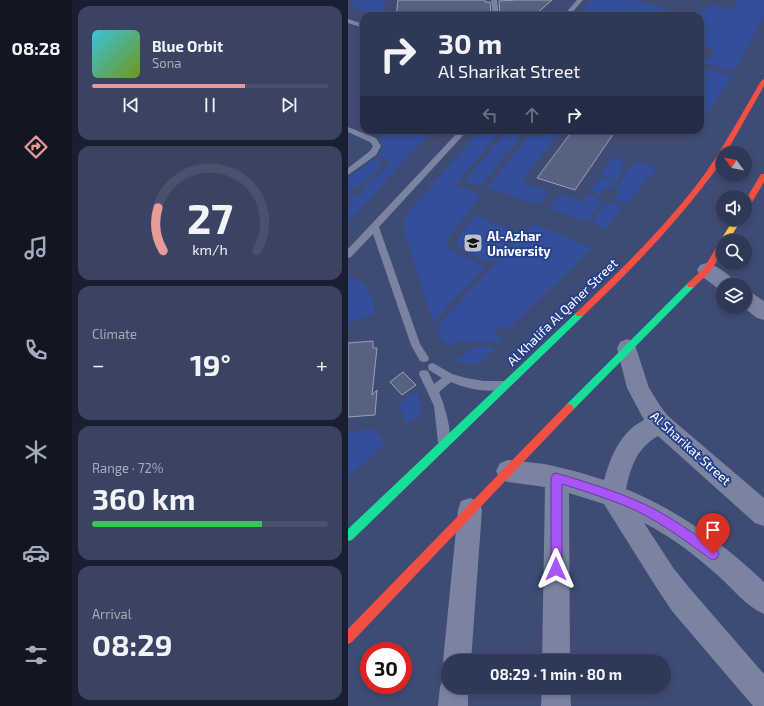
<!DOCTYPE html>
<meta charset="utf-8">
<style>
:root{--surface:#2e3857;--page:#3a4361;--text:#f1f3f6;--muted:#a7acba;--line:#49526d;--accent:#e69b98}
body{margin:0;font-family:"Exo 2",sans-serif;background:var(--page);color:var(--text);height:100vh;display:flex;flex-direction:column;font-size:15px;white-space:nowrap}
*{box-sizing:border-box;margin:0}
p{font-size:13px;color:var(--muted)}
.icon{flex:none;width:22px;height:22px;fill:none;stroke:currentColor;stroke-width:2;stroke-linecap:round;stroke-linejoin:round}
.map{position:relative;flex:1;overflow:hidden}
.details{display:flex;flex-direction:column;gap:6px;padding:6px;background:#191f30;width:276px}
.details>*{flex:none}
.hud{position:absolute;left:12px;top:12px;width:344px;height:122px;border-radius:12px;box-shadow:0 2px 6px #0003,0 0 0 1px var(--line);background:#2e3857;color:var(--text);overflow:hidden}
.needle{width:26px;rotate:302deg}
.tools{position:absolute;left:368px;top:146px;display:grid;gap:8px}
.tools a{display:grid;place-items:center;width:36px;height:36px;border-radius:50%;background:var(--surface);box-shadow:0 2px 6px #0003,0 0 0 1px var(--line);font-size:20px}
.speed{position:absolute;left:12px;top:642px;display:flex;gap:8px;font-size:20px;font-weight:700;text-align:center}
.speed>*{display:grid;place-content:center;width:52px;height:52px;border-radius:50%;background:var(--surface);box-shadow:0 2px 6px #0003,0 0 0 1px var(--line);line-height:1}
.speed .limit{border:6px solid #d22;background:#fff;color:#111}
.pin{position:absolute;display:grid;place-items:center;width:34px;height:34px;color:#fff;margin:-41px -17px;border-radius:50% 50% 50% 0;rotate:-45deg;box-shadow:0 0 4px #0007}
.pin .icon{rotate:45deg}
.me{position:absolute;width:44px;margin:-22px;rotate:0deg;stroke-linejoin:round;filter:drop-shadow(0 0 3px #0008)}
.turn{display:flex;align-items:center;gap:14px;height:84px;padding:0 12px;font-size:18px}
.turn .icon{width:52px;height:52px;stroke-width:2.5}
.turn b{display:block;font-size:28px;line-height:34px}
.lanes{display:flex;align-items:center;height:38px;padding:0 12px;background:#0003;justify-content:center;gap:20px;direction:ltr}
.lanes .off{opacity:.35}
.big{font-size:30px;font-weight:700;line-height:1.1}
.details .widget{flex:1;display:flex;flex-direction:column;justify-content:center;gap:6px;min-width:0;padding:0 14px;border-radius:12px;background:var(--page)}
.details .dial{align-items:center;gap:0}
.dial svg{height:104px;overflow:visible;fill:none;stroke:var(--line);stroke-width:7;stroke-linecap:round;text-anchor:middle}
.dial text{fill:var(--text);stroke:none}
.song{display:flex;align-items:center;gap:12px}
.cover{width:48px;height:48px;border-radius:6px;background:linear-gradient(135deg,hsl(190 70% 55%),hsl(80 70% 35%))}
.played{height:4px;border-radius:2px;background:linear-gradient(90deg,var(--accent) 65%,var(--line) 65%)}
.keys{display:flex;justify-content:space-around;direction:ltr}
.heat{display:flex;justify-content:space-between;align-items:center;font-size:22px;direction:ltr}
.charge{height:6px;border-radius:3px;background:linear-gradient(90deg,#34c759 72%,var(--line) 0)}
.trip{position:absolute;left:93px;top:654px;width:230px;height:40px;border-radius:20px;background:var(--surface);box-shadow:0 2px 6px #0003,0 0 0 1px var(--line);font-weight:700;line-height:40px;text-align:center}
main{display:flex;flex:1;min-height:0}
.dock{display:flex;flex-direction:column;width:72px;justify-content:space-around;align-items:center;background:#121623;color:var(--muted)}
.dock .icon{width:28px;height:28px}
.dock .selected{color:var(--accent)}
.dock b{font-size:18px;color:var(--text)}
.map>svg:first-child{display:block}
.green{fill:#334f9c}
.building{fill:#576283;stroke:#99a0b7}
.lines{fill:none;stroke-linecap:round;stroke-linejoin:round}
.lane{fill:#7a84a1;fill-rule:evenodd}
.street{fill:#7a84a1;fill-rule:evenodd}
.fast{fill:#16e098;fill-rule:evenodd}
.slow{fill:#ffcf43;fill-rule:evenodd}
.jam{fill:#f24e42;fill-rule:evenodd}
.route{fill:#a855f7;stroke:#6d37a1}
.labels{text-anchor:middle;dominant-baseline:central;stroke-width:4;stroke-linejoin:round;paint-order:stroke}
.poi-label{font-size:13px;font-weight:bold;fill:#fff;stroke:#27408b;text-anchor:start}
.street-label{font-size:13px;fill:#fff;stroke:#27408b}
</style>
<main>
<nav class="dock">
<b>08:28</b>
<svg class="icon selected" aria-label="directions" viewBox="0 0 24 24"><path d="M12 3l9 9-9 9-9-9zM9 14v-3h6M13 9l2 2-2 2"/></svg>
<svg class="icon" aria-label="music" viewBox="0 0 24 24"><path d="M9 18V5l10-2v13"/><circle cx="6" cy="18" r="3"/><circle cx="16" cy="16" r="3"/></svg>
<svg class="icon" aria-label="phone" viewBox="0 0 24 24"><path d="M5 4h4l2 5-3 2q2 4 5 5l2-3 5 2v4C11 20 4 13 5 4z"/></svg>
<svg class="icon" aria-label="climate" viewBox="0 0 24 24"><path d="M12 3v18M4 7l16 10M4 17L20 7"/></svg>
<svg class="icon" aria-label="car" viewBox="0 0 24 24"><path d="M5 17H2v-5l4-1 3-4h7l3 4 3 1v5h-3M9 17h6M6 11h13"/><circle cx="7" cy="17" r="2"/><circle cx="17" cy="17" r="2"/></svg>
<svg class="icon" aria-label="filters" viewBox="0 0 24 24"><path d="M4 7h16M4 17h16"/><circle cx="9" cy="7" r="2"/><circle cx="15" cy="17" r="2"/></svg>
</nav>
<section class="details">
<div class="widget">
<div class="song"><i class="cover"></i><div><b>Blue Orbit</b><p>Sona</p></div></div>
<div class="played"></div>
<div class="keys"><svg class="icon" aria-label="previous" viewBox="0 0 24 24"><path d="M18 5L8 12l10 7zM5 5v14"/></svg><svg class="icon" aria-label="pause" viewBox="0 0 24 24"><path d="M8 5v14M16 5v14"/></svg><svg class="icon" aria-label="next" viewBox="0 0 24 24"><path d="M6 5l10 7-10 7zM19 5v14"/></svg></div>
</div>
<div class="widget dial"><svg viewBox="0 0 100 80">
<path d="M14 69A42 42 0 1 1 86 69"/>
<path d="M14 69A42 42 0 0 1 10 36" stroke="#e69b98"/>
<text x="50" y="56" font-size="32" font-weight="700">27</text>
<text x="50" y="72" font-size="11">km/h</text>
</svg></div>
<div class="widget"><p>Climate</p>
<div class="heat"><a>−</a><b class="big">19°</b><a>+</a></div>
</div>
<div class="widget"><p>Range · 72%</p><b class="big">360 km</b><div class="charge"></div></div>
<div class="widget"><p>Arrival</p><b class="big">08:29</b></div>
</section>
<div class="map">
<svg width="416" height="706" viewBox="0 0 416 706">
<rect width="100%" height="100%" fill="#3e4b74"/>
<path class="green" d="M7 0H38L35 16H30L5 8 4 3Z
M243 0C256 0 270 0 284 0 306 2 347 27 363 4L384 10 390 0H416V16L387 71 352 62V57L362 59 367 50 352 46V16H252L254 12H252L248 16H229Z
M352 67 384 76 352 125V101L357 100 352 94V81L355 77 352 76Z
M42 130H85L0 222V209L5 204 0 202 6 196 15 193 17 187 42 165 41 161 30 155 35 148 34 142 31 139Z
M133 130H153L107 185 133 195 99 240V244L104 250 137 267 85 322 57 232 56 221 58 215Z
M160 130H170L176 133 132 186 117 181Z
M197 130H213L173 182 201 191 191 205 139 188 182 135 191 138Z
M266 157 275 159 271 166 276 168 268 181 252 176Z
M26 159 33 162 34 165 13 186 3 188 1 193 3 195 0 197V179Z
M287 161 309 168 279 203 266 199 271 192 267 191 280 169H282Z
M252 178 267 183 263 189 257 188 253 194 242 191Z
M212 194 235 202 240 194 250 197 249 201 254 202 240 222 201 208Z
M264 202 275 207 257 229 244 223 257 204 262 205Z
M128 215 168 233 141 263 114 250 108 242 111 236Z
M185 224 244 248 159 331 152 326 145 332 155 338 151 342H111L104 347 99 342 96 344 88 327Z
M6 278C20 283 26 300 27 314L0 323V279Z
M129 347H144L146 350 130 364 106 362 122 349Z
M66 392H70L73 416 58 424 51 404Z
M25 429 38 443 0 477V432Z"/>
<path class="building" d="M50 0H137V2H142L143 16H48Z
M169 0H204L186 16H152L151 1Z
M225 130H268L227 190 189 178Z
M25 341V348H29L24 395 29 390 27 415 0 417V343Z
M55 372 68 385 54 395 42 382Z"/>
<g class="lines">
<path class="lane" d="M143 0H149L151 16H145Z
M229 0H235L221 16H215Z
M0 19 16 24V28L0 23Z
M0 127 28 138 33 146 28 155 0 175V168L22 151 25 146 22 142 0 132Z
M112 130H120L31 227 72 344 81 358 80 361 76 362 72 361 63 345 25 234 3 257 0 258V249Z
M85 363 104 374 118 378 136 381H155L159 382 160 385 159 388C142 394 119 389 103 382L91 392C96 405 106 433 100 446L96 447 92 446 90 442 86 406 71 374 72 371 76 370 80 371 86 384 94 378 81 370 80 367 81 364Z"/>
<path class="street" d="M359 263C370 266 383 275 389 285H375V291L372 290 352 275 349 270 352 265Z
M397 290 404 293 416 301V320L409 318 395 307H397Z
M279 339 286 342 301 388 313 407 320 416 416 498V526L407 523 310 436C289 448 283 466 278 489 331 511 375 543 416 582V614C397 606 383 586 367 573 346 554 322 536 296 523L326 569 344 591 416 674V706H405L324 611 308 587 256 504 221 493 222 661H194L197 487 160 482 152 479 148 471 152 463 160 460 197 464 230 472 256 480C263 456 272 432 296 420L279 388 269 348 272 342Z
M122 498 131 501 134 510 123 661H100V671L95 661 110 510 113 501Z
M100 675V687H120V706H90L92 687 96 677Z
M194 687H222L223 706H193Z"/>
<path class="fast" d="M343 282 346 283 347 285 346 287 224 411 221 412 218 411 216 408 218 405 340 283Z
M232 311 236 314 235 316 4 540 0 541V529L229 312Z"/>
<path class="slow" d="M386 219H394L380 241H375V244L373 243 372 241Z"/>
<path class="jam" d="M416 79V86L378 153H375C375 163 363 176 357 184 320 232 278 275 235 316H229L228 314 229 312C274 269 319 225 356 175 377 145 394 113 413 81Z
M413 174H416V182L400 209 397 210V201Z
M375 240 378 241H375C375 260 359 275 346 287H340L339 285 340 283 356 268 372 241Z
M221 404 224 405 226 408 224 411 4 642 0 644V629L218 405Z"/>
</g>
<path class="route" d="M208 473C238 482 268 491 296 504 322 516 346 534 369 550L371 554 369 558 365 560 361 558C338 541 315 524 289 511 265 500 239 492 214 484V569L212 573 208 575 204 573 203 569V478L205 474Z"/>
<defs>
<g id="university-square" transform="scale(1)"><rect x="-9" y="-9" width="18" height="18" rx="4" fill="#bbc0ce" stroke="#27408b"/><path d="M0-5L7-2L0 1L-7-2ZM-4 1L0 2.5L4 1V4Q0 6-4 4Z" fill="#111"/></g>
</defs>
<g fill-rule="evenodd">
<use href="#university-square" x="125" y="243"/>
</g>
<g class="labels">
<g class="poi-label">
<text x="139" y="236">Al-Azhar<tspan x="139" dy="15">University</tspan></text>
</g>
<g class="street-label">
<text transform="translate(214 312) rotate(-44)">Al Khalifa Al Qaher Street</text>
<text transform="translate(343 448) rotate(42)">Al Sharikat Street</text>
</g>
</g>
</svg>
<div class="tools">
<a><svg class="needle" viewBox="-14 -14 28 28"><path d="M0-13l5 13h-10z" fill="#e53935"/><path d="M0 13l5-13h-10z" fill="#a7acba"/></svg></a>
<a><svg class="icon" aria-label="sound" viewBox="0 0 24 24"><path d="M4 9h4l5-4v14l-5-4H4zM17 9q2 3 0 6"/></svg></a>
<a><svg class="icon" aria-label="search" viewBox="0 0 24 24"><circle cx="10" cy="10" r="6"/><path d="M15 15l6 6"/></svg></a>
<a><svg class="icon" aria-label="layers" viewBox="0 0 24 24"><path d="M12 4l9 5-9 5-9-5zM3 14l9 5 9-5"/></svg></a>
</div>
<div class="speed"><div class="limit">30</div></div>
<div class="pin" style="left:365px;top:554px;background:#d93025"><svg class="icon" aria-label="arrive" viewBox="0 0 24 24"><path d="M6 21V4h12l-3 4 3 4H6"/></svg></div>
<svg class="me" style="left:208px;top:569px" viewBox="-20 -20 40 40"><path d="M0-17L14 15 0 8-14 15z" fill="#a855f7" stroke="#fff" stroke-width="4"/></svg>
<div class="trip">08:29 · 1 min · 80 m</div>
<div class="hud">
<div class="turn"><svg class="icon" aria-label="right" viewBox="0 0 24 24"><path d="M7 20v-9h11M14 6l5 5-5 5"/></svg><div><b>30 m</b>Al Sharikat Street</div></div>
<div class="lanes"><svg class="icon off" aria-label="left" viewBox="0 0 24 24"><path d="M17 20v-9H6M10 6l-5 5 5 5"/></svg><svg class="icon off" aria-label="ahead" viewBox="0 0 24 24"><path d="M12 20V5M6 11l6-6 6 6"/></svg><svg class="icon" aria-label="right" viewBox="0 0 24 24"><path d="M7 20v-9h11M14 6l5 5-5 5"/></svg></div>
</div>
</div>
</main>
